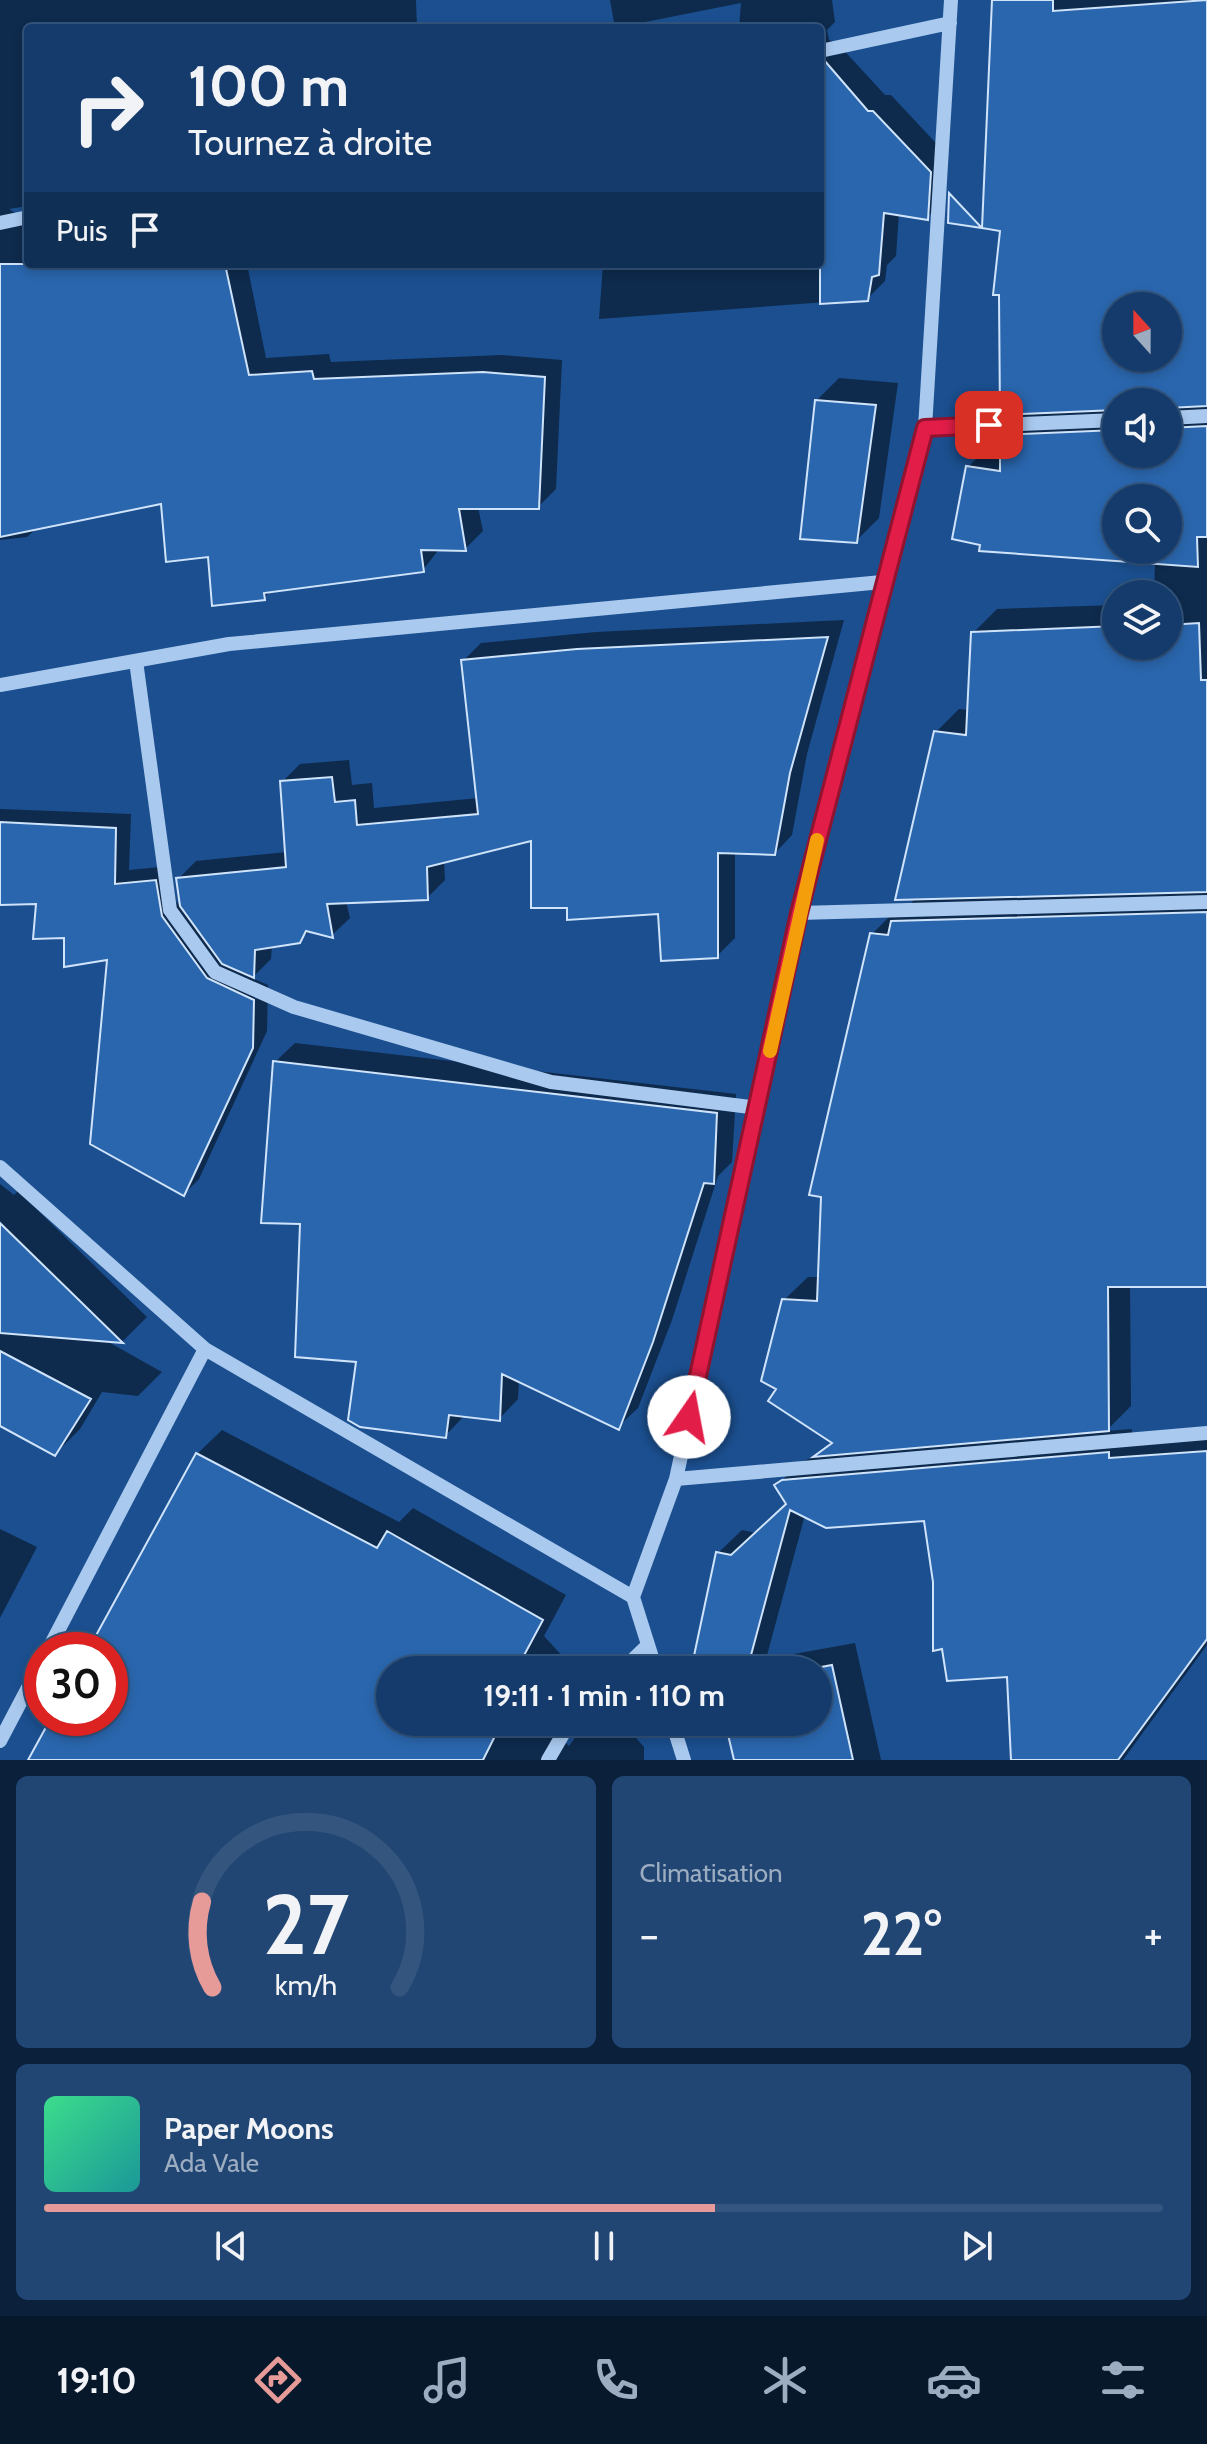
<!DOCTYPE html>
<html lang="fr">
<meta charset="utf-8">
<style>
:root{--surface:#143b6b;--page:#214673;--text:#f1f3f6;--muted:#9dadc1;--line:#33557e;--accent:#e69b98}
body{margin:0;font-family:Cabin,sans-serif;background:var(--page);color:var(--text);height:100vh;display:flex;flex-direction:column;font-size:30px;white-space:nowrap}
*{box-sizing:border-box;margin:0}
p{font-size:26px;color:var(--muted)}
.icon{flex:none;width:44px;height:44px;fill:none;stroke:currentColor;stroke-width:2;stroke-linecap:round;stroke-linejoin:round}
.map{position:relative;height:1760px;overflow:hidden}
.drawer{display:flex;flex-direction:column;gap:16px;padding:16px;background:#0b203b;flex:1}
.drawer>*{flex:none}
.banner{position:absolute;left:24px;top:24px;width:800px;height:244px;border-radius:8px;box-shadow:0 4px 12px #0003,0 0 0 2px var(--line);background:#143b6b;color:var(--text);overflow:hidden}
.needle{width:52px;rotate:339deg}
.buttons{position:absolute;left:1102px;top:292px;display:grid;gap:16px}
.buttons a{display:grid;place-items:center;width:80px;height:80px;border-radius:50%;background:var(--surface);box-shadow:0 4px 12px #0003,0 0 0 2px var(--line);font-size:40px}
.speed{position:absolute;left:24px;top:1632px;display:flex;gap:16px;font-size:40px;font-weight:700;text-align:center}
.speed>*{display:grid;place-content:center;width:104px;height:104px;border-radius:50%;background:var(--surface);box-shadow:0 4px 12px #0003,0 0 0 2px var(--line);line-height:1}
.speed .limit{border:12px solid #d22;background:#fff;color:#111}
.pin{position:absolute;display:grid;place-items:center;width:68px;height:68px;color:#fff;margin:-34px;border-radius:16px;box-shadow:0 4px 12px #0006}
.me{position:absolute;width:88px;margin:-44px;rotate:12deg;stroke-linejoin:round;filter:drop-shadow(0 0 6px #0008)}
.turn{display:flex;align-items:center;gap:28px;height:168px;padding:0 32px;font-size:36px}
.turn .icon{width:104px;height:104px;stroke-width:2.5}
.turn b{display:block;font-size:56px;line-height:68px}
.then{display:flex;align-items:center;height:76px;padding:0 32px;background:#0003;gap:16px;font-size:30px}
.big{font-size:60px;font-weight:800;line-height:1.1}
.drawer .card{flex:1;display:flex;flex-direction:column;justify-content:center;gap:12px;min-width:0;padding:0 28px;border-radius:12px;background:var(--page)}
.drawer .dial{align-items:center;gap:0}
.dial svg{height:208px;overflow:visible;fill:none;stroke:var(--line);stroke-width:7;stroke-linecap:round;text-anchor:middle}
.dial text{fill:var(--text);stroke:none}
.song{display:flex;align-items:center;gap:24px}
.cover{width:96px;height:96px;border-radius:12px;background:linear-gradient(135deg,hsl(150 70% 55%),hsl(180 70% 35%))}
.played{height:8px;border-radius:4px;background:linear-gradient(90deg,var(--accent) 60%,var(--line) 60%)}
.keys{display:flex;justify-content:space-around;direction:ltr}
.heat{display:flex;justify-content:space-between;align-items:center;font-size:44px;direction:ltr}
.drawer .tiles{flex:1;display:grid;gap:16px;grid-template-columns:1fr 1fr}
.card:last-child{grid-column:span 2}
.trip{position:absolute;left:376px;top:1656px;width:456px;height:80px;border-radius:40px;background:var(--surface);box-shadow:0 4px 12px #0003,0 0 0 2px var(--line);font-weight:800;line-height:80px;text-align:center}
.tab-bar{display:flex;height:128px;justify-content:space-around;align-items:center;background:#08182b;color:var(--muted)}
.tab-bar .icon{width:56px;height:56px}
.tab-bar .selected{color:var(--accent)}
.tab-bar b{font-size:36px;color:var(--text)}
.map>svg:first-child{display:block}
.shadow{fill:#0007;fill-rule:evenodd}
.building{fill:#2a66ad;stroke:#cfe3fa;stroke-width:2;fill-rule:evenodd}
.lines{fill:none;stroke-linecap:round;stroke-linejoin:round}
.minor{stroke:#a9c9ee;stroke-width:14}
.route-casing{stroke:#92132f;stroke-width:20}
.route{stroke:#e11d48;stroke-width:14}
.slow{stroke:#f59e0b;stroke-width:14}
</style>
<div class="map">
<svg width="1207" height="1760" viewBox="0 0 1207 1760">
<rect width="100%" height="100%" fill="#1b4f8f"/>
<path class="shadow" d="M0 0H416L417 28H28V206L9 209 20 216 28 214V264H247L266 358 329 354 331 362 502 355 562 360 556 489 538 507H478L483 531 465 549 440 548 423 570 272 589 264 598 210 555 163 501 37 528 27 537 0 540Z
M610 0H832L835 22 827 30 829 40 838 44 885 95H891L947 155 944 200 927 217 899 213 896 256 887 265 885 281 867 299 599 319 603 264H820V28H739L741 3 615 28Z
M1003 0H1207V1285H1130L1131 1406 1106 1431 1132 1429V1435L1207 1430V1645L1123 1760H1011L1009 1675 935 1582 926 1519 805 1515 766 1659 855 1643 881 1760H734L725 1722H818V1670H712L718 1553 742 1530 756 1533 788 1503 777 1486 800 1462 817 1456 832 1441 778 1388 784 1300 808 1277H820L872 934 896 910 903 911 916 898 936 732 959 709 969 710 973 633 997 609 1116 605V646H1168V594H1154L1155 562 981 550 968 467 992 443 1002 445V436L1026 412 1003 229ZM1116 306H1168V358H1116ZM1116 402H1168V454H1116ZM1116 498H1168V550H1116Z
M839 378 898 383 879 518 856 541 816 401Z
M844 620 807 754 792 835 775 853 735 852V938L717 956 660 912 569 906 533 838 444 860 445 880 427 898 346 901 350 918 332 935 311 930 299 941 272 945 271 959 252 978 268 985 267 1031 199 1179 184 1194 109 958 66 936 38 902 0 903V809L131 814 129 870 170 866 176 901 182 909 178 879 196 861 287 852 282 782 300 764 349 760 352 785 372 783 374 808 479 798 463 661 481 643 596 632Z
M295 1043 736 1094 732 1162 718 1176 672 1320 638 1408 618 1427 519 1380 518 1399 499 1419 464 1416 445 1436 358 1360 302 1222 275 1062Z
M0 1184 14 1195 18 1191 147 1317 123 1341 103 1339 162 1372 138 1396 102 1392 80 1429 55 1454 0 1423Z
M222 1430 399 1522 413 1508 566 1595 544 1636 575 1670H390V1722H567L563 1740 569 1746 586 1722H622L644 1747V1760H28L51 1718H110V1650H89L197 1454Z
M0 1529 37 1547 0 1618Z"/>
<path class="building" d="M992 0H1053V11L1207 0V406L1168 408V402H1116V410L1000 415 999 295H993L1000 231 982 228ZM1116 306H1168V358H1116Z
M824 60 868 111H873L931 172 928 220 884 213 879 275 872 277 868 301 820 304V61Z
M949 193 982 228 948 223Z
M0 264H225L249 375 312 371 314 379 483 372 545 377 539 509H459L466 551 421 550 424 572 264 593 265 600 212 606 208 557 166 562 161 504 0 537Z
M815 400 876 405 857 543 800 539Z
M1207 426V537H1197L1198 567 979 551 980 545 952 539 966 466 1000 471V435L1116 430V454H1168V428ZM1116 498H1168V550H1116Z
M1199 623 1201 680H1207V892L895 900 934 731 966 735 971 632 1116 626V646H1168V625Z
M828 637 790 773 775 855 718 853V958L661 961 658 914 567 920V908H531V841L427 867 428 900 327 904 333 938 306 931 300 943 255 950 254 978 222 964 180 906 176 878 286 867 280 781 332 777 335 802 355 800 357 825 478 814 461 660 577 649Z
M0 822 116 828 115 884 156 880 162 916 207 978 254 1000 253 1048 184 1196 90 1144 107 960 64 967V938L33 939 36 904 0 905Z
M1207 912V1287H1108L1109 1431 813 1457 832 1443 768 1401 776 1389 761 1381 782 1299 817 1301 821 1197 809 1195 870 933 888 935 891 921Z
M273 1061 717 1113 714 1184 704 1183 653 1342 619 1430 502 1374 500 1421 449 1415 446 1438 360 1427 348 1420 356 1362 295 1357 300 1224 261 1223Z
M0 1223 123 1343 0 1333Z
M0 1351 91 1399 55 1456 0 1426Z
M1207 1451V1639L1118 1760H1011L1007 1677 947 1681 942 1649 933 1651V1582L924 1521 826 1528 790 1510 747 1670H691L716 1552 731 1555 786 1504 774 1485 782 1480 1109 1452V1458Z
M196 1453 377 1548 387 1531 543 1620 521 1661 529 1667 528 1670H390V1722H502L483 1760H28L51 1718H110V1650H88Z
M832 1665 853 1760H734L725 1722H818V1670H805Z"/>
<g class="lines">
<path class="minor" d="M820 51 950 23
M0 223 28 217
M1168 418 1207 416
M925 428 1116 420
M136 661 170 910 215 972 294 1007 551 1082 758 1108
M0 685 229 644 882 582
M799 913 1207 902
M0 1167 205 1349 633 1597
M676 1479 1207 1433
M48 1650 205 1349
M622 1670 648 1645
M656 1670 633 1597 676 1479 799 913 925 428 951 0
M672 1722 684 1760
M0 1741 42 1661
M548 1760 570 1722"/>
</g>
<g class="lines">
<g class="route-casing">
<path id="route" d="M689 1417 799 913 925 428 989 425"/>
</g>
<use href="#route" class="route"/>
<path class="slow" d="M770 1051 817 840"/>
</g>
</svg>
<div class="buttons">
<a><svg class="needle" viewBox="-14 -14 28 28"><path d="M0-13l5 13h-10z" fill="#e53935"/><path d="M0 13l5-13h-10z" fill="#9dadc1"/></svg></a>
<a><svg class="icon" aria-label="sound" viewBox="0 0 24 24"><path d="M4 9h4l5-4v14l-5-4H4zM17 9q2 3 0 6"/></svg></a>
<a><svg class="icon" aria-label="search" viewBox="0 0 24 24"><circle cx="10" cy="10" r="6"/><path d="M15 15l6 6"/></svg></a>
<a><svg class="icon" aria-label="layers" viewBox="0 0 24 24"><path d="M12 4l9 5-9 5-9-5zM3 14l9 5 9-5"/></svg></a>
</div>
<div class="speed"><div class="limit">30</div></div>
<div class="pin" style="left:989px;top:425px;background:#d93025"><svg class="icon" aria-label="arrive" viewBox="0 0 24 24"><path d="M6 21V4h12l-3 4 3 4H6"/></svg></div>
<svg class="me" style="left:689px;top:1417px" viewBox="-20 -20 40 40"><circle r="19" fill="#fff"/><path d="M0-13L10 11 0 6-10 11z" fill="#e11d48"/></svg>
<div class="trip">19:11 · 1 min · 110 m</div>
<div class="banner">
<div class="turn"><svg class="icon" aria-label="right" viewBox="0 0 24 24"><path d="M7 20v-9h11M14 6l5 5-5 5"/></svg><div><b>100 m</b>Tournez à droite</div></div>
<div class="then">Puis<svg class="icon" aria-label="arrive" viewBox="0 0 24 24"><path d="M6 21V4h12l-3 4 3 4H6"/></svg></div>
</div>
</div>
<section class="drawer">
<div class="tiles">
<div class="card dial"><svg viewBox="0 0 100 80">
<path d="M14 69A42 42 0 1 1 86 69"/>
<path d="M14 69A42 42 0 0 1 10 36" stroke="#e69b98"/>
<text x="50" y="56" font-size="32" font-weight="700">27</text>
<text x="50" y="72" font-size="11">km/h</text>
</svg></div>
<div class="card"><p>Climatisation</p>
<div class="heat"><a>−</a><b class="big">22°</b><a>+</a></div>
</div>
<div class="card">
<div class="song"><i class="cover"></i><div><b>Paper Moons</b><p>Ada Vale</p></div></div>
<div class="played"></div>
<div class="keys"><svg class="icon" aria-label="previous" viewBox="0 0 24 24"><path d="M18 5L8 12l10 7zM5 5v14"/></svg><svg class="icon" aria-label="pause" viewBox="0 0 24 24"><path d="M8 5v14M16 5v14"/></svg><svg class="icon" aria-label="next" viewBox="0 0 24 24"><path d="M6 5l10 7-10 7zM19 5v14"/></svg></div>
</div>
</div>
</section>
<nav class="tab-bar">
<b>19:10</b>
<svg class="icon selected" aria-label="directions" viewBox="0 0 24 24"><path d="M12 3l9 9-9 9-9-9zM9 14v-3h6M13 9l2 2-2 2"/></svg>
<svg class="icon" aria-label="music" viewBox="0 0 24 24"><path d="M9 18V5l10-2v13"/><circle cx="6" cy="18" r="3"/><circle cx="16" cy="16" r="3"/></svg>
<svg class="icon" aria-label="phone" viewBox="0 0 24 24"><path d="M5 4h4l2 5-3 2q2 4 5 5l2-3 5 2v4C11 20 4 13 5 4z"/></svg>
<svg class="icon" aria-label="climate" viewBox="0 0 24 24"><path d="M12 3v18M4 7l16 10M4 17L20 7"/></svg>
<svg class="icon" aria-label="car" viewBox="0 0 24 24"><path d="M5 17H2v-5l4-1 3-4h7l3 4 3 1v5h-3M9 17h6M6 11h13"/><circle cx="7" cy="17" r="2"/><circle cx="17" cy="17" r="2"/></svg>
<svg class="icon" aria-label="filters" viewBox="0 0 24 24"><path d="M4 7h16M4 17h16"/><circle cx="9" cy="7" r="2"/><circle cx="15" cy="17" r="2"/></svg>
</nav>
